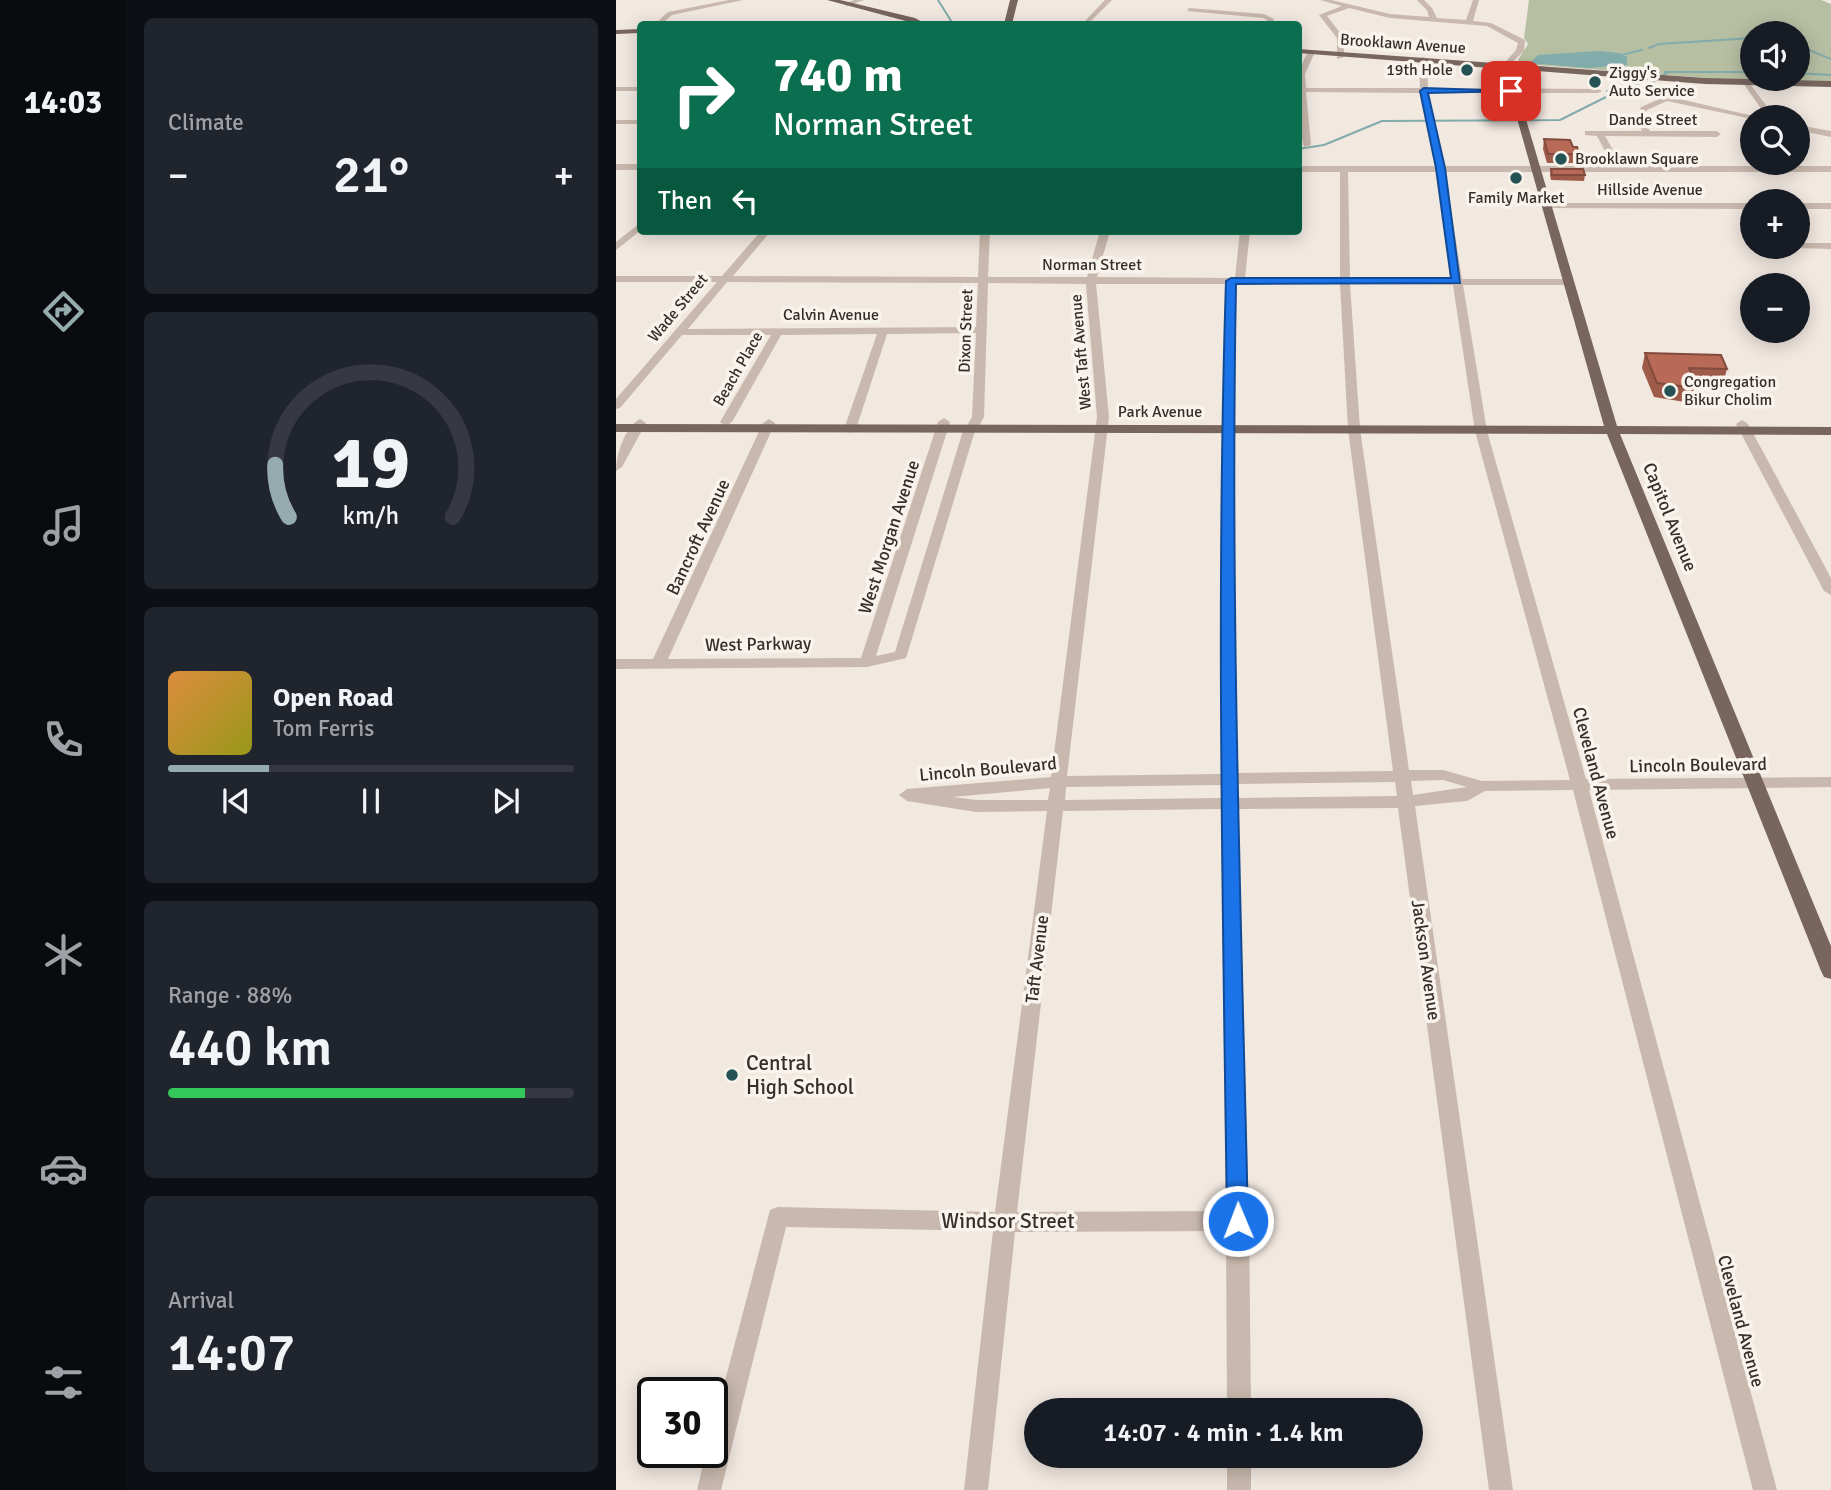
<!DOCTYPE html>
<meta charset="utf-8">
<style>
:root{--surface:#171b24;--page:#20242c;--text:#f1f3f6;--muted:#9ea1a6;--line:#363941;--accent:#95abae}
body{margin:0;font-family:Signika,sans-serif;background:var(--page);color:var(--text);height:100vh;display:flex;flex-direction:column;font-size:26px;white-space:nowrap}
*{box-sizing:border-box;margin:0}
p{font-size:23px;color:var(--muted)}
.icon{flex:none;width:38px;height:38px;fill:none;stroke:currentColor;stroke-width:2;stroke-linecap:round;stroke-linejoin:round}
.map{position:relative;flex:1;overflow:hidden}
.sheet{display:flex;flex-direction:column;gap:18px;padding:18px;background:#0d0f14;width:490px}
.sheet>*{flex:none}
.banner{position:absolute;left:21px;top:21px;width:665px;height:214px;border-radius:7px;box-shadow:0 4px 18px #0003;background:#0b6e4f;color:#fff;overflow:hidden}
.tools{position:absolute;left:1124px;top:21px;display:grid;gap:14px}
.tools a{display:grid;place-items:center;width:70px;height:70px;border-radius:50%;background:var(--surface);box-shadow:0 4px 18px #0003;font-size:35px}
.speed{position:absolute;left:21px;top:1377px;display:flex;gap:14px;font-size:35px;font-weight:700;text-align:center}
.speed>*{display:grid;place-content:center;width:91px;height:91px;border-radius:50%;background:var(--surface);box-shadow:0 4px 18px #0003;line-height:1}
.speed .limit{border:4px solid #111;border-radius:10px;background:#fff;color:#111}
.pin{position:absolute;display:grid;place-items:center;width:60px;height:60px;color:#fff;margin:-30px;border-radius:14px;box-shadow:0 4px 10px #0006}
.me{position:absolute;width:77px;margin:-38px;rotate:359deg;stroke-linejoin:round;filter:drop-shadow(0 0 5px #0008)}
.turn{display:flex;align-items:center;gap:24px;height:147px;padding:0 21px;font-size:32px}
.turn .icon{width:91px;height:91px;stroke-width:2.5}
.turn b{display:block;font-size:49px;line-height:60px}
.then{display:flex;align-items:center;height:66px;padding:0 21px;background:#0003;gap:14px;font-size:26px}
.big{font-size:52px;font-weight:600;line-height:1.1}
.sheet .widget{flex:1;display:flex;flex-direction:column;justify-content:center;gap:10px;min-width:0;padding:0 24px;border-radius:10px;background:var(--page)}
.sheet .dial{align-items:center;gap:0}
.dial svg{height:182px;overflow:visible;fill:none;stroke:var(--line);stroke-width:7;stroke-linecap:round;text-anchor:middle}
.dial text{fill:var(--text);stroke:none}
.song{display:flex;align-items:center;gap:21px}
.cover{width:84px;height:84px;border-radius:10px;background:linear-gradient(135deg,hsl(30 70% 55%),hsl(60 70% 35%))}
.played{height:7px;border-radius:4px;background:linear-gradient(90deg,var(--accent) 25%,var(--line) 25%)}
.keys{display:flex;justify-content:space-around;direction:ltr}
.heat{display:flex;justify-content:space-between;align-items:center;font-size:38px;direction:ltr}
.charge{height:10px;border-radius:5px;background:linear-gradient(90deg,#34c759 88%,var(--line) 0)}
.trip{position:absolute;left:408px;top:1398px;width:399px;height:70px;border-radius:35px;background:var(--surface);box-shadow:0 4px 18px #0003;font-weight:600;line-height:70px;text-align:center}
main{display:flex;flex:1;min-height:0}
.menu{display:flex;flex-direction:column;width:126px;justify-content:space-around;align-items:center;background:#090b0e;color:var(--muted)}
.menu .icon{width:49px;height:49px}
.menu .on{color:var(--accent)}
.menu b{font-size:32px;color:var(--text)}
.map>svg:first-child{display:block}
.green{fill:#b6bfa2;fill-rule:evenodd}
.water{fill:#82abab}
.lines{fill:none;stroke-linecap:round;stroke-linejoin:round}
.stream{stroke:#82abab;stroke-width:2}
.minor{fill:#c8b8ad;fill-rule:evenodd}
.major{fill:#77655e;fill-rule:evenodd}
.wall{fill:#9f5b4a}
.building{fill:#b96a56;stroke:#824a3c;stroke-width:2}
.route{fill:#1a73e8;stroke:#114b97;stroke-width:2}
.poi-dot{fill:#255355;stroke:#f9f3ed;stroke-width:2.5}
.labels{text-anchor:middle;dominant-baseline:central;stroke-width:7;stroke-linejoin:round;paint-order:stroke}
.far-street-label{font-size:16px;fill:#372e2b;stroke:#f9f3ed}
.far-poi-label{font-size:16px;fill:#372e2b;stroke:#f9f3ed;text-anchor:start}
.street-label{font-size:18px;fill:#372e2b;stroke:#f9f3ed}
.near-poi-label{font-size:21px;fill:#372e2b;stroke:#f9f3ed;text-anchor:start}
.near-street-label{font-size:21px;fill:#372e2b;stroke:#f9f3ed}
</style>
<main>
<nav class="menu">
<b>14:03</b>
<svg class="icon on" aria-label="directions" viewBox="0 0 24 24"><path d="M12 3l9 9-9 9-9-9zM9 14v-3h6M13 9l2 2-2 2"/></svg>
<svg class="icon" aria-label="music" viewBox="0 0 24 24"><path d="M9 18V5l10-2v13"/><circle cx="6" cy="18" r="3"/><circle cx="16" cy="16" r="3"/></svg>
<svg class="icon" aria-label="phone" viewBox="0 0 24 24"><path d="M5 4h4l2 5-3 2q2 4 5 5l2-3 5 2v4C11 20 4 13 5 4z"/></svg>
<svg class="icon" aria-label="climate" viewBox="0 0 24 24"><path d="M12 3v18M4 7l16 10M4 17L20 7"/></svg>
<svg class="icon" aria-label="car" viewBox="0 0 24 24"><path d="M5 17H2v-5l4-1 3-4h7l3 4 3 1v5h-3M9 17h6M6 11h13"/><circle cx="7" cy="17" r="2"/><circle cx="17" cy="17" r="2"/></svg>
<svg class="icon" aria-label="filters" viewBox="0 0 24 24"><path d="M4 7h16M4 17h16"/><circle cx="9" cy="7" r="2"/><circle cx="15" cy="17" r="2"/></svg>
</nav>
<section class="sheet">
<div class="widget"><p>Climate</p>
<div class="heat"><a>−</a><b class="big">21°</b><a>+</a></div>
</div>
<div class="widget dial"><svg viewBox="0 0 100 80">
<path d="M14 69A42 42 0 1 1 86 69"/>
<path d="M14 69A42 42 0 0 1 8 46" stroke="#95abae"/>
<text x="50" y="56" font-size="32" font-weight="700">19</text>
<text x="50" y="72" font-size="11">km/h</text>
</svg></div>
<div class="widget">
<div class="song"><i class="cover"></i><div><b>Open Road</b><p>Tom Ferris</p></div></div>
<div class="played"></div>
<div class="keys"><svg class="icon" aria-label="previous" viewBox="0 0 24 24"><path d="M18 5L8 12l10 7zM5 5v14"/></svg><svg class="icon" aria-label="pause" viewBox="0 0 24 24"><path d="M8 5v14M16 5v14"/></svg><svg class="icon" aria-label="next" viewBox="0 0 24 24"><path d="M6 5l10 7-10 7zM19 5v14"/></svg></div>
</div>
<div class="widget"><p>Range · 88%</p><b class="big">440 km</b><div class="charge"></div></div>
<div class="widget"><p>Arrival</p><b class="big">14:07</b></div>
</section>
<div class="map">
<svg width="1215" height="1490" viewBox="0 0 1215 1490">
<rect width="100%" height="100%" fill="#f1e8e0"/>
<path class="green" d="M913 0H1205L1215 4V82L1129 81 907 64 902 60 912 44 908 38ZM1136 33H1181V79H1136Z"/>
<path class="water" d="M982 51 1003 53 1011 57V65L971 68 914 63 922 55Z"/>
<g class="lines">
<path class="stream" d="M322 0 337 24
M1181 45 1215 59
M1033 48 1043 44 1136 38
M1005 55 1026 50
M1049 72H1136
M1181 73 1215 75
M991 91 1016 87 1035 77
M682 149 708 145 766 121 944 120 996 94 1027 89 1052 72"/>
<path class="minor" d="M113 0H127L56 15 46 24H39L52 12Z
M238 0H248L231 6 228 4Z
M489 0H496L472 24H466Z
M704 0H715L774 14 813 17 811 10 801 0H808L816 8 821 18 850 20 857 0H863L857 21 875 23 909 40 908 51 890 68 886 66 900 50 902 43 871 26 774 18 733 8 711 16 728 38V57L721 59V38L703 15 726 6Z
M573 8 648 14 658 19 657 24H651V20L647 18 571 11Z
M695 50 699 52 689 74 690 88H804L803 59 807 57 811 59 812 88 982 89 986 91 982 93H812L828 166H997L981 136 969 135V131H1026L1019 119 1025 107 1050 96 1142 117 1136 119 1051 101 1031 110 1027 119 1034 131H1101L1105 134 1101 137 989 136 1006 166H1215V172H829L846 279H952L957 282 952 285H847L871 431 970 779 1215 777V787L973 790 1161 1490H1137L957 790 869 791 851 801 799 806 897 1490H873L782 808 622 809 633 1221 635 1410H611L610 1231 399 1232 372 1490H348L377 1231 170 1227 105 1490H81L90 1452H96V1430L154 1210 162 1207 379 1212 431 811 360 812 291 801 283 795 291 789 435 777 481 417 470 284 372 283 368 417 358 434 290 658 251 667 0 669V659H37L147 423 153 419 159 423 52 659 245 658 322 422 328 418 334 422 260 656 279 652 346 434 356 417 360 333 271 334 240 429 234 433 228 429 261 334 165 335 116 422 110 426 104 422 155 335H66L4 408 0 409V399L101 282H0V276H106L145 231H155L117 276 362 277 364 231H374L372 277H471L484 231H494L481 277 619 278 624 231H634L629 278H724V172H682V166H819L804 93 690 92 695 145 688 147C682 125 676 65 695 50ZM732 172H820L836 279 734 278ZM111 282 362 283 360 327 72 329ZM480 284H610L605 563V774L451 776 493 417ZM620 284H724L732 429 777 771 621 773 618 563ZM734 284 837 285 859 431 954 780 866 781 827 770H793L744 429ZM827 780 851 787 797 795 795 781ZM779 782 781 796 622 798 621 784ZM605 785V798L449 800 450 787ZM434 788 432 800H360L337 797ZM605 809 610 1211 401 1212 447 811Z
M1125 80H1131L1159 117H1151Z
M0 87H24V91H0Z
M0 120H24V124H0Z
M1181 125 1215 131V137L1181 130Z
M0 164H24V170H0Z
M932 203H1136V209L929 208 927 206Z
M1181 203H1215V209H1181Z
M24 223V231L0 250V242Z
M1181 243H1215V249L1178 248 1181 247Z
M24 419 30 423 6 467 0 471C0 455 9 426 24 419Z
M1126 420 1132 424 1215 578V595L1208 591 1120 424Z
M611 1456H635V1490H611Z"/>
<path class="major" d="M211 0H224L299 18 310 24H301Z
M394 0H402L396 24H388Z
M24 29V33L0 34V30Z
M682 49 1089 78 1215 81V87L1089 84 895 69 1001 426 1215 427V435L1004 434 1215 946V979L1208 977 1205 971 991 434 0 432V424L988 426 887 69 682 53Z"/>
</g>
<path class="wall" d="M928 139 957 147 963 154 962 163H931L927 149Z
M935 169 969 175 968 181 935 180 934 175Z
M1029 353 1111 369 1107 384 1079 383 1076 398H1070L1069 402 1038 397 1026 368Z"/>
<path class="building" d="M928 139 954 140 957 147H961L963 154H932Z
M935 169H967L969 175H936Z
M1029 353 1105 355 1111 369 1073 368 1079 383H1071L1072 387 1041 383Z"/>
<path class="route" d="M808 88 899 91 812 93 829 168 844 283 620 284C614 596 625 909 632 1221L629 1228 622 1231 614 1228 611 1221C607 908 600 594 610 281L615 278H835L820 168 804 91Z"/>
<g class="poi-dot">
<circle cx="851" cy="70" r="7"/>
<circle cx="979" cy="82" r="7"/>
<circle cx="945" cy="159" r="7"/>
<circle cx="900" cy="178" r="7"/>
<circle cx="1054" cy="391" r="7"/>
<circle cx="116" cy="1075" r="7"/>
</g>
<g class="labels">
<g class="far-street-label">
<text transform="translate(787 44) rotate(4)">Brooklawn Avenue</text>
<text x="1037" y="120">Dande Street</text>
<text x="1034" y="190">Hillside Avenue</text>
<text x="476" y="265">Norman Street</text>
<text transform="translate(62 308) rotate(-50)">Wade Street</text>
<text x="215" y="315">Calvin Avenue</text>
<text transform="translate(350 331) rotate(-88)">Dixon Street</text>
<text transform="translate(465 352) rotate(-95)">West Taft Avenue</text>
<text transform="translate(122 369) rotate(-60)">Beach Place</text>
<text x="544" y="412">Park Avenue</text>
</g>
<g class="far-poi-label">
<text x="837" y="70" text-anchor="end">19th Hole</text>
<text x="993" y="73">Ziggy's<tspan x="993" dy="18">Auto Service</tspan></text>
<text x="959" y="159">Brooklawn Square</text>
<text x="900" y="198" text-anchor="middle">Family Market</text>
<text x="1068" y="382">Congregation<tspan x="1068" dy="18">Bikur Cholim</tspan></text>
</g>
<g class="street-label">
<text transform="translate(1054 517) rotate(68)">Capitol Avenue</text>
<text transform="translate(82 537) rotate(-65)">Bancroft Avenue</text>
<text transform="translate(273 537) rotate(-72)">West Morgan Avenue</text>
<text transform="translate(142 644) rotate(-1)">West Parkway</text>
<text transform="translate(1082 765) rotate(-1)">Lincoln Boulevard</text>
<text transform="translate(372 769) rotate(-5)">Lincoln Boulevard</text>
<text transform="translate(980 773) rotate(75)">Cleveland Avenue</text>
<text transform="translate(421 959) rotate(-83)">Taft Avenue</text>
<text transform="translate(810 960) rotate(82)">Jackson Avenue</text>
<text transform="translate(1125 1321) rotate(75)">Cleveland Avenue</text>
</g>
<g class="near-poi-label">
<text x="130" y="1063">Central<tspan x="130" dy="24">High School</tspan></text>
</g>
<g class="near-street-label">
<text x="392" y="1221">Windsor Street</text>
</g>
</g>
</svg>
<div class="tools">
<a><svg class="icon" aria-label="sound" viewBox="0 0 24 24"><path d="M4 9h4l5-4v14l-5-4H4zM17 9q2 3 0 6"/></svg></a>
<a><svg class="icon" aria-label="search" viewBox="0 0 24 24"><circle cx="10" cy="10" r="6"/><path d="M15 15l6 6"/></svg></a>
<a>+</a>
<a>−</a>
</div>
<div class="speed"><div class="limit">30</div></div>
<div class="pin" style="left:895px;top:91px;background:#d93025"><svg class="icon" aria-label="arrive" viewBox="0 0 24 24"><path d="M6 21V4h12l-3 4 3 4H6"/></svg></div>
<svg class="me" style="left:622px;top:1221px" viewBox="-20 -20 40 40"><circle r="17" fill="#1a73e8" stroke="#fff" stroke-width="3"/><path d="M0-11L8 9 0 5-8 9z" fill="#fff"/></svg>
<div class="trip">14:07 · 4 min · 1.4 km</div>
<div class="banner">
<div class="turn"><svg class="icon" aria-label="right" viewBox="0 0 24 24"><path d="M7 20v-9h11M14 6l5 5-5 5"/></svg><div><b>740 m</b>Norman Street</div></div>
<div class="then">Then<svg class="icon" aria-label="left" viewBox="0 0 24 24"><path d="M17 20v-9H6M10 6l-5 5 5 5"/></svg></div>
</div>
</div>
</main>
